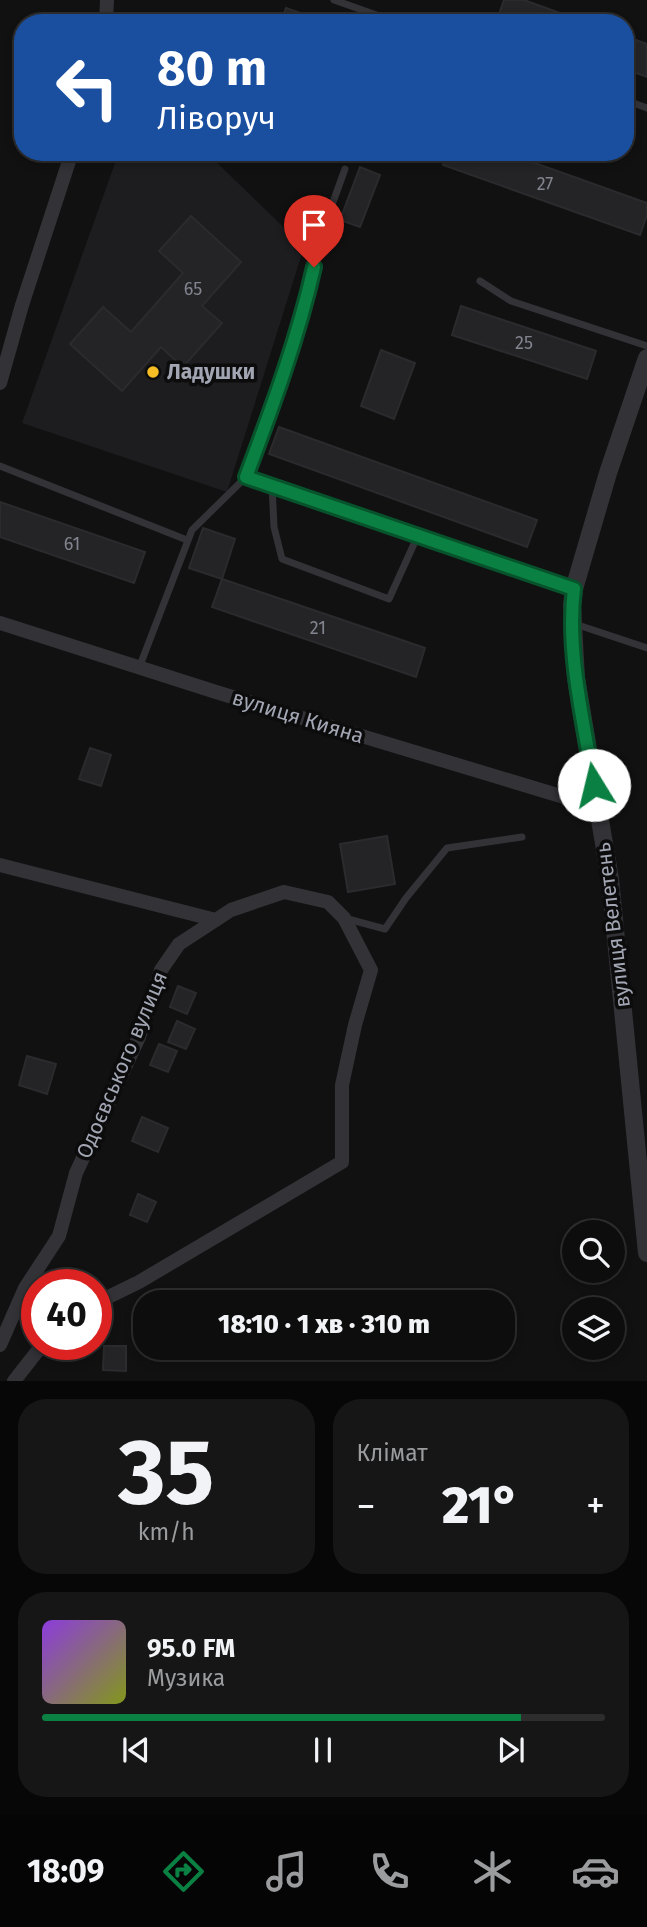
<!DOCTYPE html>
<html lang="uk">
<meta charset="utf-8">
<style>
:root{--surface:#0d0d0e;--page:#161617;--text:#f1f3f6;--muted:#9a9c9e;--line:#2d2d2e;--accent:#0b8043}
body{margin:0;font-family:"Fira Sans",sans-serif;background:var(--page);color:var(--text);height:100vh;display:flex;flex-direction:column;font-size:26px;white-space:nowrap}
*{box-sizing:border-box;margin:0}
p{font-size:23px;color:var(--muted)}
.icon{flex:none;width:38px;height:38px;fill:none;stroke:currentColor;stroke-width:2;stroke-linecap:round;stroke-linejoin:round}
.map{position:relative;height:1381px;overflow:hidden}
.sheet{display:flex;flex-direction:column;gap:18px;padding:18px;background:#070708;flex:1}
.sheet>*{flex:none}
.banner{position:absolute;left:14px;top:14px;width:620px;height:147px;border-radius:28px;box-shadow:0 4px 10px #0003,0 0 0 2px var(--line);background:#1a4fa0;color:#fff;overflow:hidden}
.buttons{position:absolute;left:562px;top:1220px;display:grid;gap:14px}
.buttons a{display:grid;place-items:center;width:63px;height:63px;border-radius:50%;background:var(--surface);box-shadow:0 4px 10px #0003,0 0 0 2px var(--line);font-size:35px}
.speed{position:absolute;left:21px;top:1269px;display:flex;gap:14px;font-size:35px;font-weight:700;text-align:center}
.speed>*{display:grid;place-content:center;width:91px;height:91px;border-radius:50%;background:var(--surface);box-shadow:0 4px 10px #0003,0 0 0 2px var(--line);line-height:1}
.speed .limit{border:10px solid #d22;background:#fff;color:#111}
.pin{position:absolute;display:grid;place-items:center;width:60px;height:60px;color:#fff;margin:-72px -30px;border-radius:50% 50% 50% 0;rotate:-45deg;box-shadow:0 0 7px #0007}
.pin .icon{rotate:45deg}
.me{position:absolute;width:77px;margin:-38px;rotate:351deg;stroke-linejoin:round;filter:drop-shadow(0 0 5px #0008)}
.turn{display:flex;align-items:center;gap:24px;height:147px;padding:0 28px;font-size:32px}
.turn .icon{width:91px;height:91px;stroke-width:2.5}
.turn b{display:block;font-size:49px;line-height:60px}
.big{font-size:52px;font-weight:800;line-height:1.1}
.sheet .tile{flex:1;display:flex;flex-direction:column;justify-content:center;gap:10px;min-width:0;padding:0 24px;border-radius:28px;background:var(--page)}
.sheet .dial{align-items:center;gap:0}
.dial b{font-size:91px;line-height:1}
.song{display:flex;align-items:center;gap:21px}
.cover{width:84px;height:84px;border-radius:10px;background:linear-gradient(135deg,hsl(270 70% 55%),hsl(70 70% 35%))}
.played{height:7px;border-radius:4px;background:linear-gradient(90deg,var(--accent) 85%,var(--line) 85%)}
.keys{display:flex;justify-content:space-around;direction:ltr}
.heat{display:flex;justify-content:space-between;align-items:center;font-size:38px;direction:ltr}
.sheet .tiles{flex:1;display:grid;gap:18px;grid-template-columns:1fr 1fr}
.tile:last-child{grid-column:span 2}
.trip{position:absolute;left:133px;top:1290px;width:382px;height:70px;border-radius:28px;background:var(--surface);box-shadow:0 4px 10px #0003,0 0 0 2px var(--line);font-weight:800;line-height:70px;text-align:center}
.tabs{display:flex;height:112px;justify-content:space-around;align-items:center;background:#050506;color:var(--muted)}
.tabs .icon{width:49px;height:49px}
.tabs .on{color:var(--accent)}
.tabs b{font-size:32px;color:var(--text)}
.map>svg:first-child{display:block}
.built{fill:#1d1d1f}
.building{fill:#242426;stroke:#2b2b2e;stroke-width:2}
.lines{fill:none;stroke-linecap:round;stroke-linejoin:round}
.service{stroke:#323237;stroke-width:7}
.minor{stroke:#323237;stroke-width:14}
.tertiary{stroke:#323237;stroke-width:18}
.route-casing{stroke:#07532c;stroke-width:18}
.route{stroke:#0b8043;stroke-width:12}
.poi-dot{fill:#f6bd25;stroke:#0c0c0d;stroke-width:2.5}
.labels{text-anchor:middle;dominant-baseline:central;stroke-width:7;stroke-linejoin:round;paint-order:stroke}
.number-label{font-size:18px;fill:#82858f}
.poi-label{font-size:21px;font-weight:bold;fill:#a2a6b3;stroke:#0c0c0d;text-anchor:start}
.street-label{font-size:21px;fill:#a2a6b3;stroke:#0c0c0d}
</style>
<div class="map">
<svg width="647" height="1381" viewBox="0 0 647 1381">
<rect width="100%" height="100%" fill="#111112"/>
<path class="built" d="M119 152H206L304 247 227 492 22 423Z"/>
<path class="building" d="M504 0H524L582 21V23H496Z
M286 8 323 21 322 23H280Z
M625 36 647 44V77L625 69Z
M448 152H504L647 203V215L640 235 443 165Z
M360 167 380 175 360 227 340 220Z
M191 216 241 262 202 306 222 323 183 367 161 347 122 391 70 344 103 307 131 332 183 273 159 251Z
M461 306 596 351 587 379 452 335Z
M381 350 415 363 394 419 361 406Z
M279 427 537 520 527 547 269 454Z
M0 502 145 552 134 583 0 537Z
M203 528 235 539 222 579 189 568Z
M222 579 425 648 416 677 212 607Z
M90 748 111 755 101 786 79 779Z
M387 836 395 884 348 892 340 844Z
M178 986 196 993 187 1014 170 1007Z
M177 1021 195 1029 186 1049 168 1042Z
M159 1044 177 1051 168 1072 150 1065Z
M27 1056 56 1064 47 1094 19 1085Z
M142 1117 168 1128 158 1152 132 1141Z
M138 1194 156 1202 147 1222 130 1215Z
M104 1346H126V1371L103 1370Z"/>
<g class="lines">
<path class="service" d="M334 0 399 23
M625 100 647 108
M480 281 511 301 647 346
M0 466 187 540
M246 477 573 588
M272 485 274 527 282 559 389 599 418 535
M575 624 647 648
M139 668 192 530 246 477 274 402 306 302 320 238 345 169
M344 918 385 929 406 898 447 848 522 837"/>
<path class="minor" d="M106 23 107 0
M0 383 22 305 72 152
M0 623 216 692 597 807
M0 865 216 920
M0 1345 25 1288 59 1236 76 1173 139 1037 161 970 179 944 231 910 284 892 328 902 344 918 371 970 355 1025 342 1085V1162L139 1282 96 1303
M14 1381 43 1344"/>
<path class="tertiary" d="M647 358 608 473 574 589 572 605 576 678 610 879 647 1253"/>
</g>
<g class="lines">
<g class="route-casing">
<path id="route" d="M314 267C298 338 272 408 246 477L574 589C566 651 584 723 594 785"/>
</g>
<use href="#route" class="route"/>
</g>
<circle class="poi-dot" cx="153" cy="372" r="7"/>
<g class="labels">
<g class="number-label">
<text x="545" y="184">27</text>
<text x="193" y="289">65</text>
<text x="524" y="343">25</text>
<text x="72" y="544">61</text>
<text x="318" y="628">21</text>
</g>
<g class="poi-label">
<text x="167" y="372">Ладушки</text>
</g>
<g class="street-label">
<text transform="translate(298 717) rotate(17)">вулиця Кияна</text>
<text transform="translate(613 925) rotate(-97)">вулиця Велетень</text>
<text transform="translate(122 1065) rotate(-67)">Одоєвського вулиця</text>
</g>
</g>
</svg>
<div class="buttons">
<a><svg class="icon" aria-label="search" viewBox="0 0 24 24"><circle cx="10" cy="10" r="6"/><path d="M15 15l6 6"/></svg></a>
<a><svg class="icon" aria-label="layers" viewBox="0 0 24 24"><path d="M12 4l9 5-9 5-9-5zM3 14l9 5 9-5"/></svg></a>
</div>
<div class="speed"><div class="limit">40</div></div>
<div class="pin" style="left:314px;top:267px;background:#d93025"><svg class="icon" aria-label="arrive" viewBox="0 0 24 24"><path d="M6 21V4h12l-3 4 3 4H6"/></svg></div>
<svg class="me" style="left:594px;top:785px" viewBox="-20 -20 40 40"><circle r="19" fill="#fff"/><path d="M0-13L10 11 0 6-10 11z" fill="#0b8043"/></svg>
<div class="trip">18:10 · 1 хв · 310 m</div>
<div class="banner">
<div class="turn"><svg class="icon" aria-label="left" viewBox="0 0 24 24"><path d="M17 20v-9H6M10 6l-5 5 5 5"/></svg><div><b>80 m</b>Ліворуч</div></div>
</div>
</div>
<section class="sheet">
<div class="tiles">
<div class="tile dial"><b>35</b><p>km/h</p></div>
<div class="tile"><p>Клімат</p>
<div class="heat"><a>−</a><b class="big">21°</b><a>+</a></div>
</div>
<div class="tile">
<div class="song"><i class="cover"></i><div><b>95.0 FM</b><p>Музика</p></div></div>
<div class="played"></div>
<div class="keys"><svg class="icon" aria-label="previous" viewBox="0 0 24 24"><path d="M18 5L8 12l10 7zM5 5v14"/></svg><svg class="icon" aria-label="pause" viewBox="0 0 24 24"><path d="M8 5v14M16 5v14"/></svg><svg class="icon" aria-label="next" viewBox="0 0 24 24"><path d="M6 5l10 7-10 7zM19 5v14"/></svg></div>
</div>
</div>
</section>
<nav class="tabs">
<b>18:09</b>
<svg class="icon on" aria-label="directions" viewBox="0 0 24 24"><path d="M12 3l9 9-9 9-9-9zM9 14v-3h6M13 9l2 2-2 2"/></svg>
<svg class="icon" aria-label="music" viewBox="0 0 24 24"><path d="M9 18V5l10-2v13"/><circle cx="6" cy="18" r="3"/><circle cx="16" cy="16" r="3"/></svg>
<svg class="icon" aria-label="phone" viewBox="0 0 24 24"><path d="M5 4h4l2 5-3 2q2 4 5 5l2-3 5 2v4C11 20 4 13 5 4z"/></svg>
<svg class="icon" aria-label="climate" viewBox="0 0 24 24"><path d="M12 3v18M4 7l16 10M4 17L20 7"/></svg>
<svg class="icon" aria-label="car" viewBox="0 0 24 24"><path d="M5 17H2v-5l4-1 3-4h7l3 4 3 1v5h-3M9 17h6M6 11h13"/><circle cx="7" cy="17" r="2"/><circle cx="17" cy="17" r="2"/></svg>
</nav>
